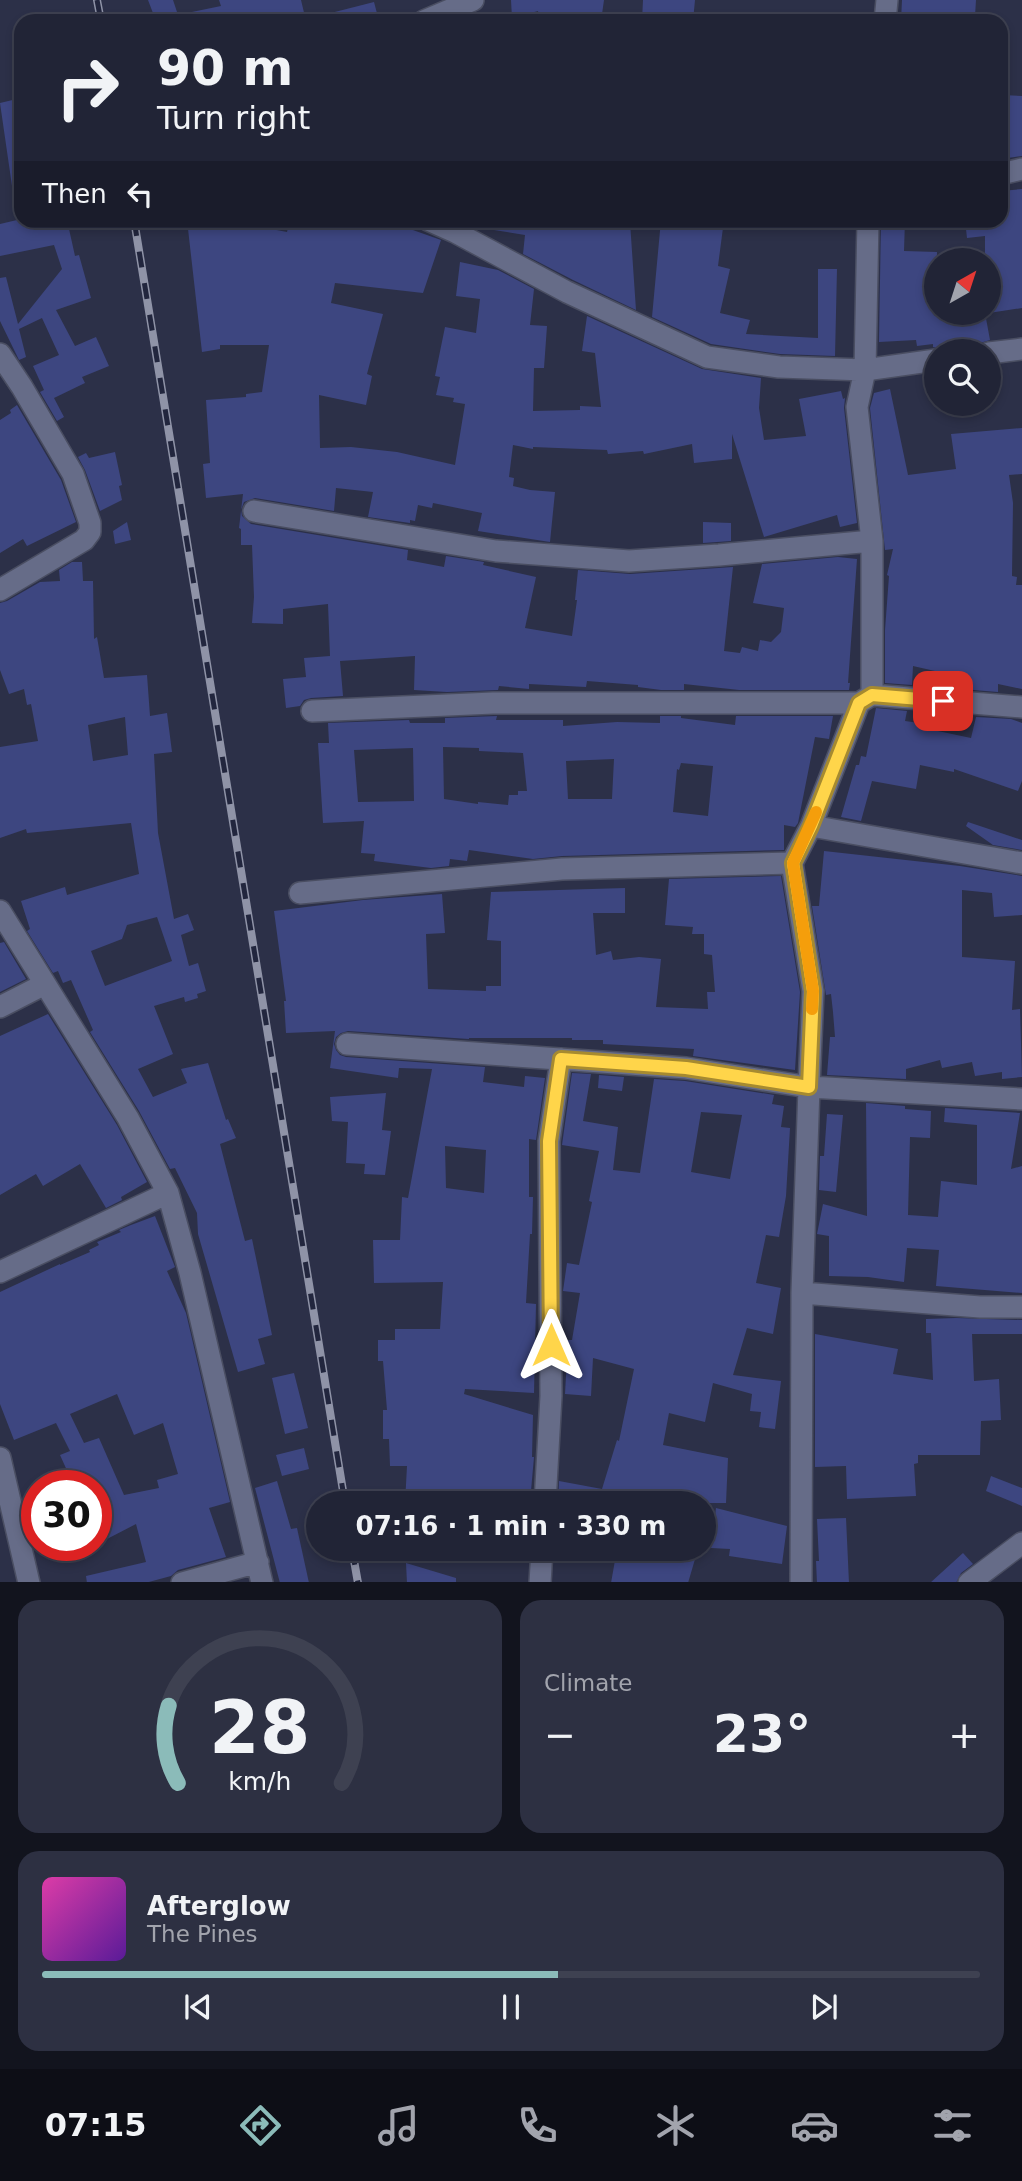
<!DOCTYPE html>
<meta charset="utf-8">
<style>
:root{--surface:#212436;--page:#2d3042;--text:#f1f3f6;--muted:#a2a4ad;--line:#3e4151;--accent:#8bbbb9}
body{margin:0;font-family:"DejaVu Sans",sans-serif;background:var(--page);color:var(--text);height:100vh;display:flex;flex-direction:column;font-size:26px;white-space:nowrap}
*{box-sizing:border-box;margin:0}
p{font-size:23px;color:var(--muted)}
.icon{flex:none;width:38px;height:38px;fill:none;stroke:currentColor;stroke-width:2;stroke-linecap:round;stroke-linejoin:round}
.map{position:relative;height:1582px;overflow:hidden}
.drawer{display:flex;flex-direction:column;gap:18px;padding:18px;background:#12141e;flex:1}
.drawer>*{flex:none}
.guide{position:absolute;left:14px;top:14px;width:994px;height:214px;border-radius:21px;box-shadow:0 4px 10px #0003,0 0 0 2px var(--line);background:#212436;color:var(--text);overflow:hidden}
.needle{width:46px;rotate:39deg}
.fabs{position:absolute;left:924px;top:248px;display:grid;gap:14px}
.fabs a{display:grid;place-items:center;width:77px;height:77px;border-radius:50%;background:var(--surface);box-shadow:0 4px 10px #0003,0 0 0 2px var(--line);font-size:35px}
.speed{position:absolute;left:21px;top:1470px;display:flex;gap:14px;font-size:35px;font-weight:700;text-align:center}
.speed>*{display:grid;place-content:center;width:91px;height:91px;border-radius:50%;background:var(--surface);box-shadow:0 4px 10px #0003,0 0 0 2px var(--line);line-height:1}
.speed .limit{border:10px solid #d22;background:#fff;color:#111}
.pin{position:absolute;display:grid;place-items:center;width:60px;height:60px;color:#fff;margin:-30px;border-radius:14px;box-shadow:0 4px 10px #0006}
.me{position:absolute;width:77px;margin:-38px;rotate:0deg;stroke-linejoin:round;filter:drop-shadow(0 0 5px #0008)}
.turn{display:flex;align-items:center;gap:24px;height:147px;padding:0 28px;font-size:32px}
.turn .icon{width:91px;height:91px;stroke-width:2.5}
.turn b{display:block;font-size:49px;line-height:60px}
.then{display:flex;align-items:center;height:66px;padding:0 28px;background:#0003;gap:14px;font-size:26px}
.big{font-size:52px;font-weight:600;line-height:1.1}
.drawer .card{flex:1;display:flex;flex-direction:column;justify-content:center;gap:10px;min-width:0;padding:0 24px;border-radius:21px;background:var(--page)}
.drawer .dial{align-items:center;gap:0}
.dial svg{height:182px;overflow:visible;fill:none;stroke:var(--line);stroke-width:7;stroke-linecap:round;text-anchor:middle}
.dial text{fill:var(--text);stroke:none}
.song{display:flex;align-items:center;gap:21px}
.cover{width:84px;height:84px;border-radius:10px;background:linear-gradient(135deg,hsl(320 70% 55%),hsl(270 70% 35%))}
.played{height:7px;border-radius:4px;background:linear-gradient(90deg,var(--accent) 55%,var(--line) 55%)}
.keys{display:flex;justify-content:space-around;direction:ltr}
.heat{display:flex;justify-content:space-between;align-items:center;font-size:38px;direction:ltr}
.drawer .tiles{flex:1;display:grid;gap:18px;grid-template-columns:1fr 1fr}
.card:last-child{grid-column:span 2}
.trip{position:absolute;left:306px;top:1491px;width:410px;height:70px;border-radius:35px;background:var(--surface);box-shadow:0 4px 10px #0003,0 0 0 2px var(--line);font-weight:600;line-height:70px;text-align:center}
.tabs{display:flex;height:112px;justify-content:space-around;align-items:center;background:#0d0e16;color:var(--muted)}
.tabs .icon{width:49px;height:49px}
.tabs .active{color:var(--accent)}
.tabs b{font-size:32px;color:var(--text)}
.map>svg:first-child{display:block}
.building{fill:#3d4680;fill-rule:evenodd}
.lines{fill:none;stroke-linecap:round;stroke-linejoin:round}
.minor-casing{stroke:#4a4e62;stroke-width:24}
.minor{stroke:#666c88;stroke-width:21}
.rail-casing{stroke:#8f93a7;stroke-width:8}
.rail{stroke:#22263e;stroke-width:5;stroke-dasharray:16;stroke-linecap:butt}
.route-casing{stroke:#a68a30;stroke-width:18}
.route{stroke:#ffd54a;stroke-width:12}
.slow{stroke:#f59e0b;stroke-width:12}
</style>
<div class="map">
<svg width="1022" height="1583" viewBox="0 0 1022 1583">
<rect width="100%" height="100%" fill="#2c3048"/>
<path class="building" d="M148 0H173L180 21H156Z
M219 0H301L306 21H188L187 13 221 6Z
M511 0H604L601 21H540L538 11 512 18Z
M643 0H695L693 21H642Z
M902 0H976L975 16 928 12 927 21H901Z
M374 2 379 21H324L323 15Z
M1001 95 1022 96V156L1001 159Z
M21 98V185L12 186 0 103Z
M1022 189V308L989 313V261H985V236L967 238 965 220H1001V191Z
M17 220H67L75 256 79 255 91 298 56 310 75 346 96 337 109 366 82 377 85 383 54 398 64 417 57 421 40 392 44 390 33 366 59 355 42 318 19 329 26 357 19 360 0 321V278L6 277 18 324 62 269 54 245 0 256V224Z
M187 220H207L266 230V228L287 232 290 220H402L412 224 410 229 441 240 423 293 335 283 331 303 383 314 367 374 372 376 366 405 319 395 320 448 351 447 397 452 455 465 465 404 453 402 454 398 436 395 440 377 435 376 445 327 476 333 480 299 456 296 460 262 498 270 534 289 530 325 547 326 544 368H534L533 411 580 410V406L601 407 595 353 582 351 587 316 702 369 761 378 759 408 764 440 806 436 799 399 841 391 843 399 845 398 844 408 857 523 840 527 837 515 764 537 732 434V459L694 463 692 444 644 454 643 451 608 454 607 450 533 447V449L513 445 509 477 514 478 513 486 530 490 555 492 550 542 478 531 482 513 433 503 432 508 418 505 415 521 410 520V523L368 517 373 492 336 488 334 511 255 498 244 502 241 510 242 516 251 524 408 550 407 560 444 567 446 556 484 562 483 565 536 577 525 628 572 636 577 600H575L578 570 630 574 733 567 724 651 740 653 742 647 758 651 760 640 771 642 781 632 784 608 753 603 762 564 838 557 857 559 848 683H850L849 690H739L684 684V690H661L638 687V685L587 681 586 687 529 684V689L499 686 498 690 447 692 414 690 415 656 340 661 343 696 311 698 304 700 300 706 286 708 283 679 306 677 304 658 330 656 328 604 283 609V624L252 623 254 597 252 545H241V529L239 528 243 494 206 498 203 464 210 463 206 400 246 397V394L262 392 269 345H220V349L202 352Z
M495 220H561L559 228 630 222 636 310 573 280 523 254 525 235 494 230Z
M661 220H724L718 266 730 269 720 313 750 320 746 334 818 338V269H837L835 356 780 354 711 344 652 317Z
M881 220H905L904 251 937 252 936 313H985L990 340 980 343 944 350 933 347V344L917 346 916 340 879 342Z
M890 389 908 475 956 469 951 434 1022 428V474L1009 475 1013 503 1012 576 1017 577 1016 585H1022V689L998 684V692L961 689V677L913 666 912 685 885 683V630L889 576 887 575 893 549 885 550 870 408 874 393Z
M17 405 61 480 76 522 27 546 23 539 0 553V420L11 413 10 410Z
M115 452 122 485 119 486 122 500 100 511 85 470 78 457 86 453 89 458Z
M127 522 131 540 115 544 113 531Z
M703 522 731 523V541L703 543Z
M72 562H82L83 581H93L94 639 97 637 104 678 147 675 150 716 167 713 172 752 154 754 158 833 174 919 188 914 194 930 181 935 189 966 198 963 206 991 197 994 198 998 185 1002 184 997 154 1006 173 1054 138 1069 153 1097 187 1083 181 1069 208 1063 226 1120 228 1119 236 1138 220 1144 245 1241 252 1239 272 1335 258 1339 265 1364 238 1372 198 1234 197 1213 175 1168 170 1169 139 1111 90 1032 93 1030 71 980 63 983 58 971 53 973 27 931 30 929 21 901 65 887 67 895 139 874 131 823 27 833 26 829 0 838V747L38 741 31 704 27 705 24 689 9 694 0 670V603L7 601 40 582 60 581 59 570ZM125 717 128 755 93 761 88 725ZM157 917 172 961 105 986 91 951 122 939 127 925Z
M876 708 907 711 905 721 934 725 933 730 971 738 976 717 1011 719 1022 723V781L1018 791 954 769V772L920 765 916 789 872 781 861 821 841 817 856 765H859L861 756 866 757Z
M497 716 496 720H563V726L617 722 660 723V716H681V718L735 725 736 716H833L829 739 815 737 798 823 795 827 784 825V850L562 856 533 859 469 850 467 861 450 859 449 866 431 868 374 861 375 854 361 853 364 821 323 823 318 743H329L328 723 409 720 410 723H445V718ZM443 747 479 748V751L523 753 527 791H518V795H509L508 805 478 802V804L444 799ZM413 748 414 801 358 802 354 750ZM614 759 612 799H568L566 761ZM681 763 713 766 708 816 673 812 677 769 679 770Z
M968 822 1022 840V850L993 845 966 826Z
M824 851 960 866 1022 876V915L994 917 992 893 962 890V957L1015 961 1012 1010 1020 1009 1022 1077 1002 1079V1072L975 1076 972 1062 942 1068 940 1060 906 1069V1079L827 1075 830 1037H835L833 1012 831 994 826 995 812 906H819Z
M781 876 800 992 795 1070 693 1056 694 1049 603 1044V1040H572V1038H469V1039L348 1031 341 1033 336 1037 334 1044 336 1050 340 1055 346 1057 485 1067 483 1082 524 1087 525 1076 545 1078 536 1140 529 1139V1197H533L532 1234H530L526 1303 536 1304 534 1393 465 1389 464 1394 533 1415 532 1457H534L530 1502 467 1497V1501L433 1499V1503H405L407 1466H390L389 1439H383V1410H387L383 1361H378V1340H395V1329H440L443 1282 374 1283 373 1240H400L402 1197 408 1198 432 1069 399 1068 398 1078 330 1068 335 1031 286 1033 284 1001H286L274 911 363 900 442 894 445 933 426 934 428 989 486 991V986H501V941L487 940 491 892 625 888V913H593L596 955 611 951 613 960 639 957 661 959 656 1007 708 1009 707 992H715L712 955 704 954V934H692L693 927 665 925 669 879ZM445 1146 486 1150 484 1193 446 1188Z
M4 942 26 979 0 992V943Z
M48 1014 117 1125 147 1182 121 1197 122 1200 106 1208 80 1164 43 1186 36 1174 0 1195V1036Z
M572 1073 591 1074 583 1121 618 1127 613 1170 640 1173 654 1079 685 1081 774 1095 772 1104 784 1106 781 1127 790 1128 786 1196 779 1237 766 1235 756 1283 781 1288 773 1334 747 1328 733 1375 781 1381 775 1429 759 1427 761 1412 750 1411 752 1394 713 1383 705 1422 669 1413 663 1445 728 1458 726 1503H558L559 1481 602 1489 617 1440 619 1441 634 1369 593 1358 591 1396 565 1394 568 1340H572L580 1293 563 1291 567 1263 579 1265 592 1202 589 1201 599 1151 562 1145ZM701 1112 742 1115 730 1179 691 1172Z
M599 1075 624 1077 622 1091 598 1088Z
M386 1093 382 1130 391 1131 385 1175 364 1174 365 1164 346 1163 348 1122 332 1121 330 1097Z
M866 1103 905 1106V1109L931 1111 930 1138 910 1137 908 1215 938 1217 941 1181 977 1185V1125L944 1122 945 1108 1020 1113 1011 1169 1022 1166V1293L936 1286 939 1250 907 1248 904 1282 868 1277 829 1276V1236L817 1234 823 1204 867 1216Z
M827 1114 843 1115 836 1192 819 1190 820 1156H824Z
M155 1216 175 1267 167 1271 186 1313 230 1502 209 1508 226 1557 178 1570 171 1576 145 1583H87L86 1576 146 1562 136 1524 107 1539 96 1519V1486H74L60 1455 70 1451 56 1423 14 1440 0 1404V1292L60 1264V1265L90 1252 89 1250 99 1245 97 1242 121 1232 119 1230 131 1225ZM117 1394 134 1435 163 1423 178 1474 157 1480 159 1488 124 1495 99 1438 84 1443 70 1414Z
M956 1318 1022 1320V1334H972L974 1381 999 1379 1001 1420 981 1421 980 1455H918V1463L914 1464 916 1496 847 1499 846 1466 815 1467V1334L898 1349 893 1374 933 1380 931 1333H926V1319Z
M294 1373 308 1428 285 1434 272 1378Z
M304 1448 309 1469 282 1476 276 1455Z
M991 1476 1022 1488V1506L986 1491Z
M277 1481 291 1529 297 1528 309 1583H280L255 1488Z
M716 1508 787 1526 782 1564 729 1556 730 1549 711 1548Z
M846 1518 849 1583H817L816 1561H819L817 1519Z
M617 1549H698L688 1583H611Z
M963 1553 973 1564 961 1573 956 1583H930Z
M406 1563 456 1578V1583H407Z"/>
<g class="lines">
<g class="minor-casing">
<path id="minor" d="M424 21 473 0
M885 21 887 0
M1001 174 1022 169
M428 220 455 232 567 292 707 357 779 367 865 370 936 360
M868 220 865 370 857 407 872 541V695L1022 707
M989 353 1022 349
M0 354 22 387 73 474 90 523V532L84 540 0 590
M254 511 496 551 629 561 719 555 872 541
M312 711 493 703H859L870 696
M811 826 1022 863
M300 893 562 869 792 863 811 826 859 703
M0 911 128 1118 168 1193 190 1273 262 1583
M0 1007 45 984
M347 1044 686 1068 809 1087 813 991 792 863
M0 1272 168 1193
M802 1293 980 1307H1022
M0 1458 29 1583
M545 1503 551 1396 549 1141 561 1059
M182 1583 258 1562
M540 1583 542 1549
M801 1583 802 1293 809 1087 1022 1099
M969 1583 1022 1543"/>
</g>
<use href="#minor" class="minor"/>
<g class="rail-casing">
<path id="rail" d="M97 0 101 21
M134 220 345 1503
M352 1549 358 1583"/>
</g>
<use href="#rail" class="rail"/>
</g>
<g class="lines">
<g class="route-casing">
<path id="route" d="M551 1345 549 1141 561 1059 686 1068 809 1087 813 991 793 863 811 826 859 703 872 695 943 701"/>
</g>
<use href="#route" class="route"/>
<path class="slow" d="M812 1009 813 991 793 863 816 812"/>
</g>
</svg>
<div class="fabs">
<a><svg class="needle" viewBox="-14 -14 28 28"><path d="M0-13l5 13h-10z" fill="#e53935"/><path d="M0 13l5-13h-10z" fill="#a2a4ad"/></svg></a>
<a><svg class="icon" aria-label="search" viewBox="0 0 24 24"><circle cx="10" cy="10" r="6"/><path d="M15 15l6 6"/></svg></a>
</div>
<div class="speed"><div class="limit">30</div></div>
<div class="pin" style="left:943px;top:701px;background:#d93025"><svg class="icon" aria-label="arrive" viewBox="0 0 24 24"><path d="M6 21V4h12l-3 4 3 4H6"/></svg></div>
<svg class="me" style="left:551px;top:1345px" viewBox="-20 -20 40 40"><path d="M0-17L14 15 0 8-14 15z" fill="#ffd54a" stroke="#fff" stroke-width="4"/></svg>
<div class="trip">07:16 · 1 min · 330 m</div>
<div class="guide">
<div class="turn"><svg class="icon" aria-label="right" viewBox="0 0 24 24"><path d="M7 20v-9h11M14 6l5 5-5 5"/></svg><div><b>90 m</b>Turn right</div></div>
<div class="then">Then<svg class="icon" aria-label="left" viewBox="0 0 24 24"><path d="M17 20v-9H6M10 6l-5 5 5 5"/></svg></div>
</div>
</div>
<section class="drawer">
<div class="tiles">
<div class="card dial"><svg viewBox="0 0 100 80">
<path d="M14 69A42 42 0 1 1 86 69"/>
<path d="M14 69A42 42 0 0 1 10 35" stroke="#8bbbb9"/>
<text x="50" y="56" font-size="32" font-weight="700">28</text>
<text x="50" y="72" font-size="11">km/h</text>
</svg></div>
<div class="card"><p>Climate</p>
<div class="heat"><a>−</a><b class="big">23°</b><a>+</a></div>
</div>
<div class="card">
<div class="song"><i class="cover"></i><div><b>Afterglow</b><p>The Pines</p></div></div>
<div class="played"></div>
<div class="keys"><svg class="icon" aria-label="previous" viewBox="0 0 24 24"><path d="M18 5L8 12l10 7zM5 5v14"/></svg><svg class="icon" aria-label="pause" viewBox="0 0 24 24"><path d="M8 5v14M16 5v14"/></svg><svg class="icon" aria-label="next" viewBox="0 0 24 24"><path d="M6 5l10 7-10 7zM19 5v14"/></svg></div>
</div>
</div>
</section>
<nav class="tabs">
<b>07:15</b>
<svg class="icon active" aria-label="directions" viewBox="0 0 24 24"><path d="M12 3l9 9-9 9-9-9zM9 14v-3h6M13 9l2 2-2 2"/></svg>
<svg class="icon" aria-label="music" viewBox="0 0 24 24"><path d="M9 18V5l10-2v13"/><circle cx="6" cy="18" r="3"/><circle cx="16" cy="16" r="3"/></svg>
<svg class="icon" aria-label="phone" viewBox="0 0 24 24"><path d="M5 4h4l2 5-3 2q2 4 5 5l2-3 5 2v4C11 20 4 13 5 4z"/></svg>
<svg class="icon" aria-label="climate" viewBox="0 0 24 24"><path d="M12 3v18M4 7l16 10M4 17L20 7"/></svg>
<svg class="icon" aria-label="car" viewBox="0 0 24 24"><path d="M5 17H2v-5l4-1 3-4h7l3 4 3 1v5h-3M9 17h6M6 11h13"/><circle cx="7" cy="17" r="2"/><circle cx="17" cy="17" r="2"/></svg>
<svg class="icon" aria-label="filters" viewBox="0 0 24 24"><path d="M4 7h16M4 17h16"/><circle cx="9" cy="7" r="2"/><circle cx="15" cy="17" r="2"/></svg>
</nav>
